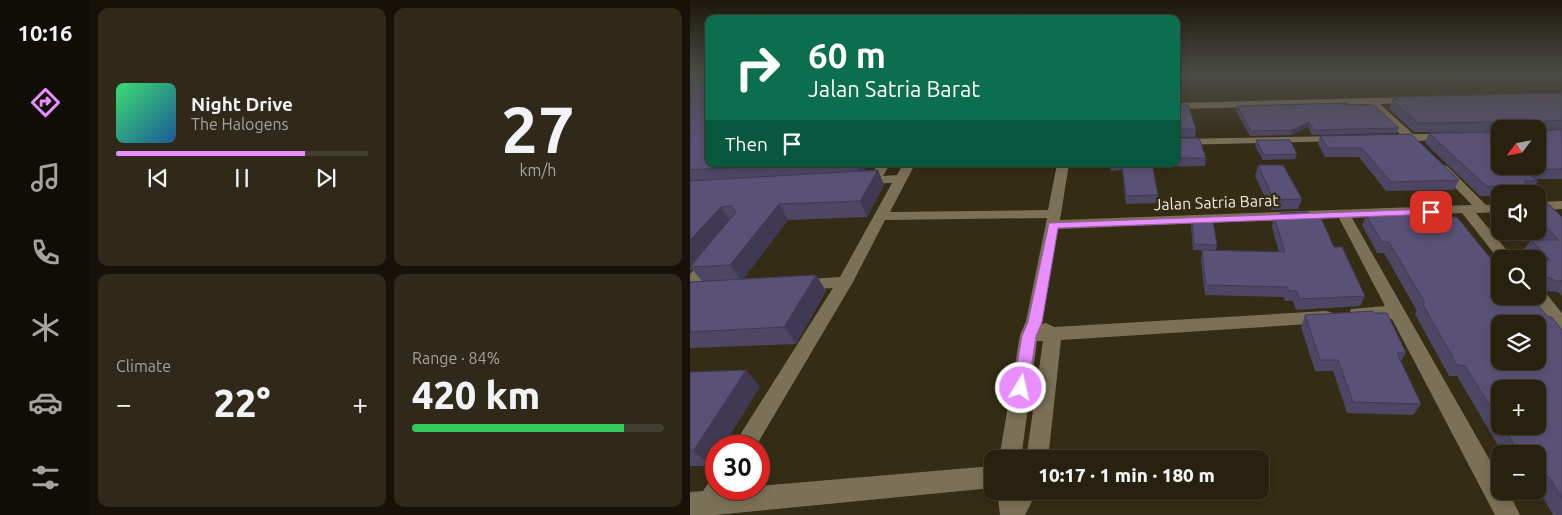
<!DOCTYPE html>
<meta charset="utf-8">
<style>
:root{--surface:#282110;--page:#302919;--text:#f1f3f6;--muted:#a5a39f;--line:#443e30;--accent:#e88eff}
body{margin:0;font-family:Ubuntu,sans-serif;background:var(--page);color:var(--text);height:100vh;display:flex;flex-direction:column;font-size:19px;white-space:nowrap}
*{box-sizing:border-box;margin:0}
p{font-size:16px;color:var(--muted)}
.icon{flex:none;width:28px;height:28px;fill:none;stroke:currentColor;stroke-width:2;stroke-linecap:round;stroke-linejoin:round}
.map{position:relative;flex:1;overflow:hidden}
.side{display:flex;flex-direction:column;gap:8px;padding:8px;background:#161209;width:600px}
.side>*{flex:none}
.banner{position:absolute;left:15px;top:15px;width:475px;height:152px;border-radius:10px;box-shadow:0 2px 8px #0003,0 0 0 1px var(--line);background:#0b6e4f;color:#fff;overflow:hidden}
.needle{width:32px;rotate:238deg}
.buttons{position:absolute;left:801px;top:120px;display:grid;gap:10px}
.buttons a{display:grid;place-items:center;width:55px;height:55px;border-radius:10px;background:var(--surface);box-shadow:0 2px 8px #0003,0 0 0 1px var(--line);font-size:25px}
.speed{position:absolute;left:15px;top:435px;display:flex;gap:10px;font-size:25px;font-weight:700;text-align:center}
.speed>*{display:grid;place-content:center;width:65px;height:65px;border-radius:50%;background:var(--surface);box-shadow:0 2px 8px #0003,0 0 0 1px var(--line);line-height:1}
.speed .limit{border:8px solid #d22;background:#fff;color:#111}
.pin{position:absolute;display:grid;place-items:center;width:42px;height:42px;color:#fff;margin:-21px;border-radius:10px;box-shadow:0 2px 8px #0006}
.me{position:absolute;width:55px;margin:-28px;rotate:9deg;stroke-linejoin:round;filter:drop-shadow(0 0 4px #0008)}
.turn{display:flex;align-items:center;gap:18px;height:105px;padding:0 20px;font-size:22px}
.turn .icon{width:65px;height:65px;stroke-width:2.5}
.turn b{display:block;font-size:35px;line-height:42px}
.then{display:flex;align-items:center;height:48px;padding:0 20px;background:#0003;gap:10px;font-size:19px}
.big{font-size:38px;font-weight:800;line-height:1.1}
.side .card{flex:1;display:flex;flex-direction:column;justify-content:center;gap:8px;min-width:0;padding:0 18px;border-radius:10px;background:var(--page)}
.side .dial{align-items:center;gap:0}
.dial b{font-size:65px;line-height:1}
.song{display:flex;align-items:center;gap:15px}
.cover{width:60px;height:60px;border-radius:8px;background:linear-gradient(135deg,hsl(140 70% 55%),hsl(210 70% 35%))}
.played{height:5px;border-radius:2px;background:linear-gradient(90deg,var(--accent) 75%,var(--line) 75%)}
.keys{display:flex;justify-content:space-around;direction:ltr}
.heat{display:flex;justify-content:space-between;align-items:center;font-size:28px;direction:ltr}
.charge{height:8px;border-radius:4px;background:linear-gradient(90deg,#34c759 84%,var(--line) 0)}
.side .tiles{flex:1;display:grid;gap:8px;grid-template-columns:repeat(2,1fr)}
.trip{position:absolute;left:294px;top:450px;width:285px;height:50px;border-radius:10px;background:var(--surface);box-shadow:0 2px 8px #0003,0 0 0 1px var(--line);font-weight:800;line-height:50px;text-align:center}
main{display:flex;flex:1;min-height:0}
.dock{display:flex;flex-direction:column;width:90px;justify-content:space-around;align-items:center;background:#100d06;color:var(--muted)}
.dock .icon{width:35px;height:35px}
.dock .on{color:var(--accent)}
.dock b{font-size:22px;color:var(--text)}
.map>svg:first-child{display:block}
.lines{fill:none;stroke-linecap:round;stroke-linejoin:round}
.minor{fill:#7b7157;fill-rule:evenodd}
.wall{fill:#4d4765;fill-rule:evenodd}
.shaded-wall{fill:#3f3953}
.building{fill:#5a5276;stroke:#3f3953;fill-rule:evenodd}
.route{fill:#e88eff;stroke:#975ca6}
.labels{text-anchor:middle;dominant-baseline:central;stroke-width:5;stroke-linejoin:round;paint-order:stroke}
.street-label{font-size:16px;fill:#f0eadc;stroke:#352c15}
</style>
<main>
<nav class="dock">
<b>10:16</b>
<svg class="icon on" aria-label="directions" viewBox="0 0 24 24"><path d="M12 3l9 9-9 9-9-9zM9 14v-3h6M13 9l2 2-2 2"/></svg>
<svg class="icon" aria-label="music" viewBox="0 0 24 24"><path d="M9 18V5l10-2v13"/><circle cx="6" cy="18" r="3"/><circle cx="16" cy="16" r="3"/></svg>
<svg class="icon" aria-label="phone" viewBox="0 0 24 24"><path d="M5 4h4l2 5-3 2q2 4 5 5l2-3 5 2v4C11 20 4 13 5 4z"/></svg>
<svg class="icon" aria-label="climate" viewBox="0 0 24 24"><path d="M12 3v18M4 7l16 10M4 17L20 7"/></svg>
<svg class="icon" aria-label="car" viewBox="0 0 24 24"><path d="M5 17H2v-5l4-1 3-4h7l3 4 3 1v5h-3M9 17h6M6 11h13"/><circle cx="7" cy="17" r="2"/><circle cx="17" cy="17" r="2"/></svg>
<svg class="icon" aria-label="filters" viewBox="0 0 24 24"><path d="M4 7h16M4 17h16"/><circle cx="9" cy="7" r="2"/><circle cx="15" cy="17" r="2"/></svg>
</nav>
<section class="side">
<div class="tiles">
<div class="card">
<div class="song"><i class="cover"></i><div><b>Night Drive</b><p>The Halogens</p></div></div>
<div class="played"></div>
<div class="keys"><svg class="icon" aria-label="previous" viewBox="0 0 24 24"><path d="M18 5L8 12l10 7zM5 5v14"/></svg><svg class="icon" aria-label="pause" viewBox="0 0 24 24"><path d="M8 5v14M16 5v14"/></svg><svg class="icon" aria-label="next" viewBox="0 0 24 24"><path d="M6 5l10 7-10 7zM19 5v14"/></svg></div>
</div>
<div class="card dial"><b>27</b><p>km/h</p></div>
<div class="card"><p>Climate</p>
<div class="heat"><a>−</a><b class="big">22°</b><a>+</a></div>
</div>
<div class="card"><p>Range · 84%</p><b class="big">420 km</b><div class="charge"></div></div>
</div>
</section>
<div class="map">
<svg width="872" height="515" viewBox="0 0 872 515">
<rect width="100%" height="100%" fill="#352c15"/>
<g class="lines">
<path class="minor" d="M722 97 727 100 725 102 690 104 723 134H757L762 137 761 139 729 141 724 144 718 141 701 140 700 138 701 136 711 135 679 104 486 109V103Z
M650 136 655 139 654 141 486 145V139Z
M188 164H200L193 176 207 175 213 164H225L200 212 358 210 367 164H379L370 220 782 205 747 169 753 165 757 166 796 205 810 204V212L786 213 824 259H810V261L772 213 662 218 810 478V491H818L830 515H805L702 319 667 320 661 319 659 314 661 309 695 306 649 218 368 229 352 324 356 323 364 327 635 311 641 312 644 317 641 322 635 323 371 340 358 459H336L353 341H347L331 459H309L330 335 336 321 357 218 195 220 163 282 66 446H43L143 288 111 290 105 288 103 284 105 280 150 277 202 183 168 184 166 181 168 178 180 177Z
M872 201V209L848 210V202Z
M20 256 25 257 28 261 6 289 0 291V274L15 257Z
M848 289 854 291 872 313V332L866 330 841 296H848Z
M302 466V488L25 515H0V492L13 491 20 481 26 478V489H69V486Z
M307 491H347L335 515H310Z"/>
</g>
<path class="wall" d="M0 73 19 164H178L174 171 188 170 194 185 177 217 98 220 53 279 126 275 136 291 106 344 0 348V282L12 281 2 269 0 271Z
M872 93V129L854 130V131L872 129V179H846L848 181 843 189 872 217V296L868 292 857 291 849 287 848 289V259H841L833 250 841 240H850L842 231H848V194H810V198L807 196H790L735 143 739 133 810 132H724L699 109 704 97ZM810 129H848L810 132Z
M658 103 657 105 709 128 706 133 622 135 618 127 601 135 560 136 546 111 547 106Z
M486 105 506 129 505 137H486Z
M721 134 769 180 764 190 696 191 669 157H635L628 144 630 136Z
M486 138 516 158 515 166 464 167 463 170 468 195 467 203 436 204 432 170 421 171 420 164H486Z
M566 140 607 154 605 159 573 160 565 146Z
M568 165 612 199 608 209 581 210 565 176Z
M590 213 621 218 644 247 675 296 670 306 606 310 603 301H595L594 297 515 295 511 260 512 250 589 252 582 227 584 217H588Z
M676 215 730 216 801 259 858 317 872 330V515H863L848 489V454H813L767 376H759L725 314 727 311 694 253H687L672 225ZM810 389 848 426H810Z
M502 221 527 245 526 250H503L501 227Z
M684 313 716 353 711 361 731 404 723 415 657 413 643 371H625L611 327 615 315Z
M0 372 70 386 33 446H26L22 466H0Z"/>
<path class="shaded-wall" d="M619 122 618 127 601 135 602 130Z
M166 164H178L171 176Z
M188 170 194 185 177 217 170 201Z
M89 204 98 220 52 281 40 265Z
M31 207 42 223 0 267V240Z
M126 275 136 291 106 344 94 327Z
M56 370 70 386 33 446H26V458L22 466 3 451Z"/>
<path class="building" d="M0 73H19V164H111L0 170Z
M872 93V120L854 121 852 123 854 131 872 129V169L834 170 848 181H834L872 217V281H866L857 277 855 280H848V260H860L841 240H869L848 219V194H822L814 186H796L739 133 810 132V166H848V129H817V122L728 123 702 100H708L704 97Z
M658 103 653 105H684L709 128 624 130 619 122 602 130 561 131 547 106Z
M486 105H498L506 129H487L486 131Z
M721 134 769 180 701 182 672 148H638L630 136Z
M486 138H509L516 158H486Z
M566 140H600L607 154 574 155Z
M432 164H462L468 195 436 196Z
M568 165H593L612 199 584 200Z
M188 170 170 201 89 204 40 265 0 267 46 212 42 206 31 207 0 240V181Z
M618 212 621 218H631L644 247H652L675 296 609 299 607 291H599L597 287 516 285 512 250 595 252 584 217H592L590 213Z
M728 214 730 216 767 217 801 259H810V296H840L858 317H862L872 330V498L859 477H848V454H830L813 426H848V389H810V422L775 366 767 365 732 303H735L699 242H692L676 215ZM810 324H848V361H810Z
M502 221H523L527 245 504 244Z
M126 275 94 327 0 332V282Z
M683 311 684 313H697L716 353H707L731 404 663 402 648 360H630L615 315Z
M56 370 3 451H0V372Z"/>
<linearGradient id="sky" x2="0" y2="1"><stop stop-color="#1d180c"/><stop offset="0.5" stop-color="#4b4b46"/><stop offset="1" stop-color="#4b4b46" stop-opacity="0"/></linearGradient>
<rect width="872" height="145" fill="url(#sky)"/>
<path class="route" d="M741 209H744V214L368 228 352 322 346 336 338 388 336 393 331 395 326 393 323 388 332 336 338 322 359 223Z"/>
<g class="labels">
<g class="street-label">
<text transform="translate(526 202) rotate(-2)">Jalan Satria Barat</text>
</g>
</g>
</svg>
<div class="buttons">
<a><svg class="needle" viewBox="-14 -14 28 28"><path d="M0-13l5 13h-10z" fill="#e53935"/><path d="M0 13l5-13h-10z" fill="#a5a39f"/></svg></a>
<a><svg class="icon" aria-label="sound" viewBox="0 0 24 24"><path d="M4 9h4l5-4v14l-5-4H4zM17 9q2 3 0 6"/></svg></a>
<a><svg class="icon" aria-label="search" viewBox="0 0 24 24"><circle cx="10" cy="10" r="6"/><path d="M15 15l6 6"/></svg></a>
<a><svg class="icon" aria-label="layers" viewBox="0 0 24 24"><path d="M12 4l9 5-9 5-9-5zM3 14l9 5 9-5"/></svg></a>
<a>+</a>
<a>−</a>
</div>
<div class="speed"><div class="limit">30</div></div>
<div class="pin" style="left:741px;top:212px;background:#d93025"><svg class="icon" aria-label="arrive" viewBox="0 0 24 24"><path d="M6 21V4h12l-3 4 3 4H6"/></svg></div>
<svg class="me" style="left:331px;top:388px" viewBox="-20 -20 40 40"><circle r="17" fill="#e88eff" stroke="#fff" stroke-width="3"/><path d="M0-11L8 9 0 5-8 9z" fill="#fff"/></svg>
<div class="trip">10:17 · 1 min · 180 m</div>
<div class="banner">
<div class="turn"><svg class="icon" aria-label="right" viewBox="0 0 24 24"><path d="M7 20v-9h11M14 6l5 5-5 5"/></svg><div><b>60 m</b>Jalan Satria Barat</div></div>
<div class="then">Then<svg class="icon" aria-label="arrive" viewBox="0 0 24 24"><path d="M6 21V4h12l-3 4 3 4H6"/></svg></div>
</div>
</div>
</main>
